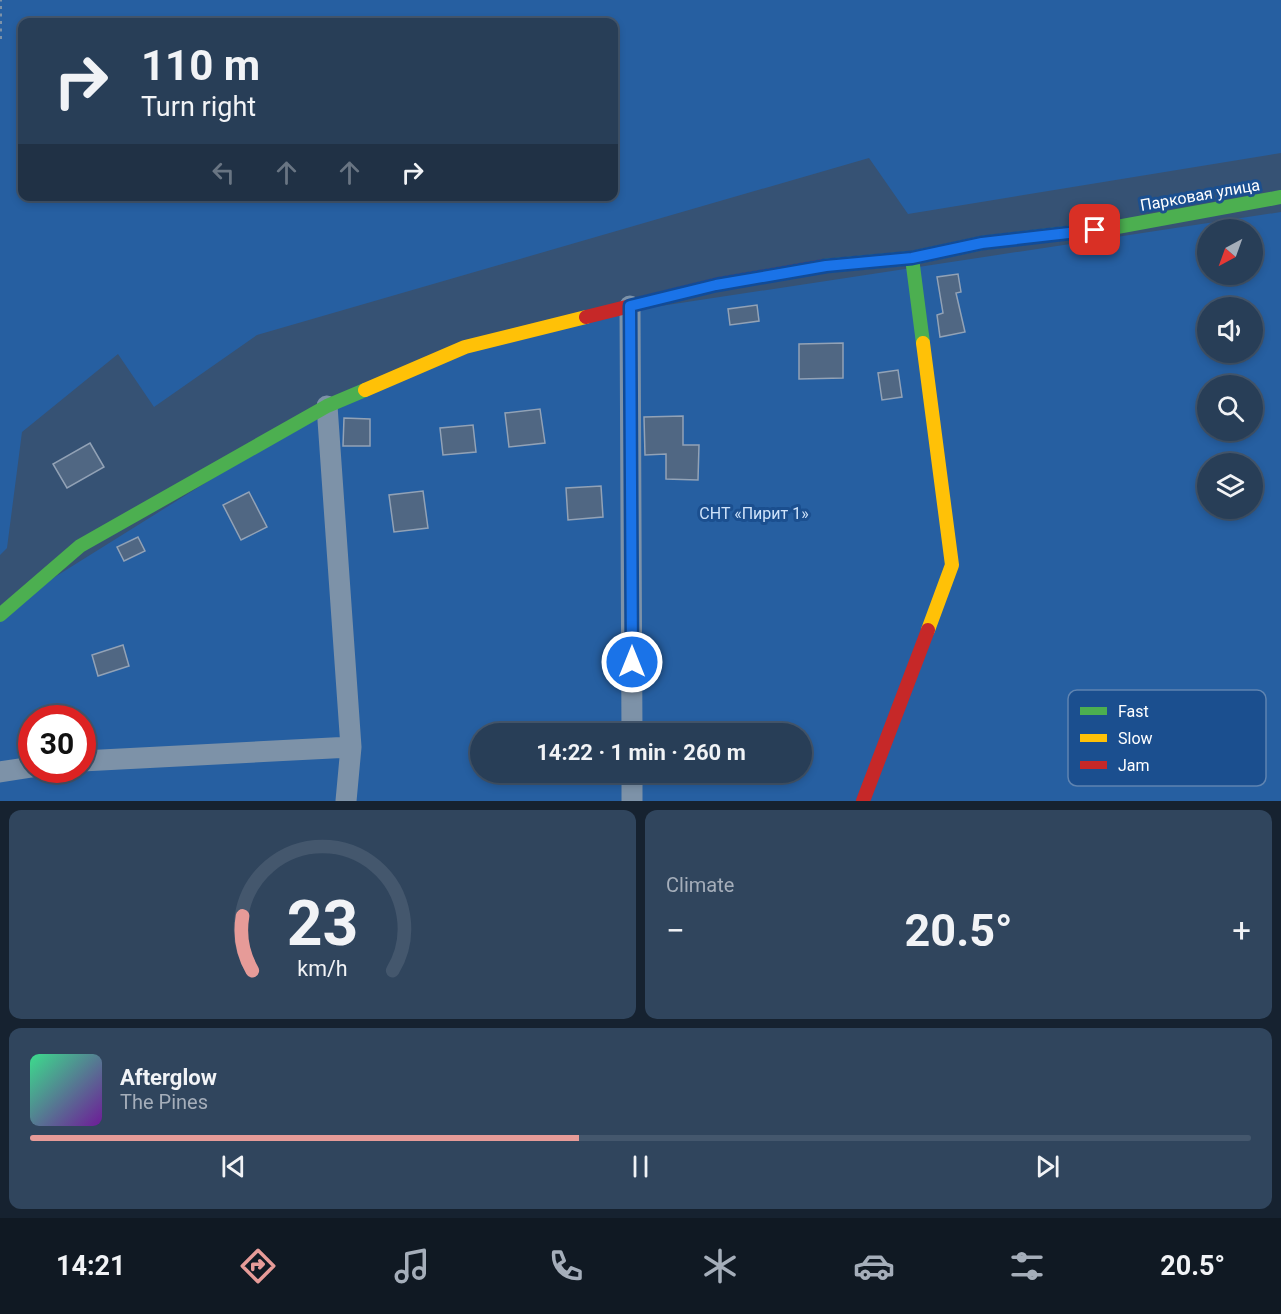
<!DOCTYPE html>
<meta charset="utf-8">
<style>
:root{--surface:#283e57;--page:#30455d;--text:#f1f3f6;--muted:#a5aeba;--line:#44576d;--accent:#e69b98}
body{margin:0;font-family:Roboto,sans-serif;background:var(--page);color:var(--text);height:100vh;display:flex;flex-direction:column;font-size:22px;white-space:nowrap}
*{box-sizing:border-box;margin:0}
p{font-size:20px;color:var(--muted)}
.icon{flex:none;width:33px;height:33px;fill:none;stroke:currentColor;stroke-width:2;stroke-linecap:round;stroke-linejoin:round}
.map{position:relative;height:801px;overflow:hidden}
.sheet{display:flex;flex-direction:column;gap:9px;padding:9px;background:#162230;flex:1}
.sheet>*{flex:none}
.hud{position:absolute;left:18px;top:18px;width:600px;height:183px;border-radius:12px;box-shadow:0 3px 9px #0003,0 0 0 2px var(--line);background:#283e57;color:var(--text);overflow:hidden}
.needle{width:39px;rotate:221deg}
.buttons{position:absolute;left:1197px;top:219px;display:grid;gap:12px}
.buttons a{display:grid;place-items:center;width:66px;height:66px;border-radius:50%;background:var(--surface);box-shadow:0 3px 9px #0003,0 0 0 2px var(--line);font-size:30px}
.speed{position:absolute;left:18px;top:705px;display:flex;gap:12px;font-size:30px;font-weight:700;text-align:center}
.speed>*{display:grid;place-content:center;width:78px;height:78px;border-radius:50%;background:var(--surface);box-shadow:0 3px 9px #0003,0 0 0 2px var(--line);line-height:1}
.speed .limit{border:9px solid #d22;background:#fff;color:#111}
.pin{position:absolute;display:grid;place-items:center;width:51px;height:51px;color:#fff;margin:-26px;border-radius:12px;box-shadow:0 3px 9px #0006}
.me{position:absolute;width:66px;margin:-33px;rotate:0deg;stroke-linejoin:round;filter:drop-shadow(0 0 4px #0008)}
.turn{display:flex;align-items:center;gap:21px;height:126px;padding:0 24px;font-size:27px}
.turn .icon{width:78px;height:78px;stroke-width:2.5}
.turn b{display:block;font-size:42px;line-height:51px}
.lanes{display:flex;align-items:center;height:57px;padding:0 24px;background:#0003;justify-content:center;gap:30px;direction:ltr}
.lanes .off{opacity:.35}
.big{font-size:45px;font-weight:700;line-height:1.1}
.sheet .widget{flex:1;display:flex;flex-direction:column;justify-content:center;gap:9px;min-width:0;padding:0 21px;border-radius:12px;background:var(--page)}
.sheet .dial{align-items:center;gap:0}
.dial svg{height:156px;overflow:visible;fill:none;stroke:var(--line);stroke-width:7;stroke-linecap:round;text-anchor:middle}
.dial text{fill:var(--text);stroke:none}
.song{display:flex;align-items:center;gap:18px}
.cover{width:72px;height:72px;border-radius:9px;background:linear-gradient(135deg,hsl(150 70% 55%),hsl(280 70% 35%))}
.played{height:6px;border-radius:3px;background:linear-gradient(90deg,var(--accent) 45%,var(--line) 45%)}
.keys{display:flex;justify-content:space-around;direction:ltr}
.heat{display:flex;justify-content:space-between;align-items:center;font-size:33px;direction:ltr}
.sheet .tiles{flex:1;display:grid;gap:9px;grid-template-columns:1fr 1fr}
.widget:last-child{grid-column:span 2}
.trip{position:absolute;left:470px;top:723px;width:342px;height:60px;border-radius:30px;background:var(--surface);box-shadow:0 3px 9px #0003,0 0 0 2px var(--line);font-weight:700;line-height:60px;text-align:center}
.dock{display:flex;height:96px;justify-content:space-around;align-items:center;background:#101923;color:var(--muted)}
.dock .icon{width:42px;height:42px}
.dock .on{color:var(--accent)}
.dock b{font-size:27px;color:var(--text)}
.map>svg:first-child{display:block}
.green{fill:#265fa1;fill-rule:evenodd}
.building{fill:#506783;stroke:#92a2b6;stroke-width:1.5}
.lines{fill:none;stroke-linecap:round;stroke-linejoin:round}
.path{stroke:#7d92a8;stroke-width:4;stroke-dasharray:3 4.5;stroke-linecap:butt}
.street{stroke:#7d92a8;stroke-width:21}
.fast{stroke:#4caf50;stroke-width:14}
.slow{stroke:#ffc107;stroke-width:14}
.jam{stroke:#c62828;stroke-width:14}
.route-casing{stroke:#114b97;stroke-width:15}
.route{stroke:#1a73e8;stroke-width:10}
.labels{text-anchor:middle;dominant-baseline:central;stroke-width:6;stroke-linejoin:round;paint-order:stroke}
.street-label{font-size:16px;fill:#fff;stroke:#1b4f8f}
.park-label{font-size:16px;fill:#cfe3fa;stroke:#1b4f8f}
.key{fill:#1b4f8f;stroke:#5f84b1;stroke-width:1.5}
.key-label{font-size:16px;fill:#fff}
</style>
<div class="map">
<svg width="1281" height="801" viewBox="0 0 1281 801">
<rect width="100%" height="100%" fill="#365274"/>
<path class="green" d="M0 0H1281V153L908 214 869 158 257 335 154 407 118 354 22 432 7 548 0 555ZM22 22H614V196H22Z
M1281 212V801H0V622L50 580 303 422 475 350 654 307ZM1208 230H1252V274H1208ZM1208 308H1252V352H1208ZM1208 386H1252V430H1208ZM1208 464H1252V508H1208ZM32 718H82V770H32ZM480 734H801V772H480Z"/>
<path class="building" d="M958 274 961 292 956 293 965 332 940 337 937 315 943 313 937 277Z
M757 305 759 321 730 325 728 309Z
M843 343V378L799 379V344Z
M898 370 902 397 882 400 878 373Z
M540 409 545 443 509 447 505 413Z
M683 416V445H699L698 480 666 479V454L645 455 644 417Z
M344 418 370 419V446H343Z
M473 425 476 452 443 455 440 428Z
M90 443 104 467 67 488 53 464Z
M601 486 603 517 568 520 566 488Z
M423 491 428 528 394 532 389 495Z
M249 492 267 527 241 540 223 505Z
M138 537 145 551 124 561 117 547Z
M123 645 129 666 98 676 92 655Z"/>
<g class="lines">
<path class="path" d="M0 39V0"/>
<path class="street" d="M630 306 632 734
M327 406 351 747 346 801
M82 761 351 747
M0 772 32 767
M632 772V801"/>
<path class="fast" d="M912 258 923 343
M824 266 912 258 982 243 1117 227 1281 197
M0 615 80 546 327 406 365 390"/>
<path class="slow" d="M923 343 952 565 928 630
M365 390 465 347 586 317"/>
<path class="jam" d="M586 317 715 285 824 266
M863 801 928 630"/>
</g>
<g class="lines">
<g class="route-casing">
<path id="route" d="M632 662 630 306 716 285 826 266 912 258 982 243 1095 230"/>
</g>
<use href="#route" class="route"/>
</g>
<g class="labels">
<g class="street-label">
<text transform="translate(1200 195) rotate(-10)">Парковая улица</text>
</g>
<g class="park-label">
<text x="754" y="513">СНТ «Пирит 1»</text>
</g>
</g>
<rect x="1068" y="690" width="198" height="96" rx="9" class="key"/>
<rect x="1080" y="707" width="27" height="8" fill="#4caf50"/>
<rect x="1080" y="734" width="27" height="8" fill="#ffc107"/>
<rect x="1080" y="761" width="27" height="8" fill="#c62828"/>
<g class="key-label">
<text x="1118" y="717">Fast</text>
<text x="1118" y="744">Slow</text>
<text x="1118" y="771">Jam</text>
</g>
</svg>
<div class="buttons">
<a><svg class="needle" viewBox="-14 -14 28 28"><path d="M0-13l5 13h-10z" fill="#e53935"/><path d="M0 13l5-13h-10z" fill="#a5aeba"/></svg></a>
<a><svg class="icon" aria-label="sound" viewBox="0 0 24 24"><path d="M4 9h4l5-4v14l-5-4H4zM17 9q2 3 0 6"/></svg></a>
<a><svg class="icon" aria-label="search" viewBox="0 0 24 24"><circle cx="10" cy="10" r="6"/><path d="M15 15l6 6"/></svg></a>
<a><svg class="icon" aria-label="layers" viewBox="0 0 24 24"><path d="M12 4l9 5-9 5-9-5zM3 14l9 5 9-5"/></svg></a>
</div>
<div class="speed"><div class="limit">30</div></div>
<div class="pin" style="left:1095px;top:230px;background:#d93025"><svg class="icon" aria-label="arrive" viewBox="0 0 24 24"><path d="M6 21V4h12l-3 4 3 4H6"/></svg></div>
<svg class="me" style="left:632px;top:662px" viewBox="-20 -20 40 40"><circle r="17" fill="#1a73e8" stroke="#fff" stroke-width="3"/><path d="M0-11L8 9 0 5-8 9z" fill="#fff"/></svg>
<div class="trip">14:22 · 1 min · 260 m</div>
<div class="hud">
<div class="turn"><svg class="icon" aria-label="right" viewBox="0 0 24 24"><path d="M7 20v-9h11M14 6l5 5-5 5"/></svg><div><b>110 m</b>Turn right</div></div>
<div class="lanes"><svg class="icon off" aria-label="left" viewBox="0 0 24 24"><path d="M17 20v-9H6M10 6l-5 5 5 5"/></svg><svg class="icon off" aria-label="ahead" viewBox="0 0 24 24"><path d="M12 20V5M6 11l6-6 6 6"/></svg><svg class="icon off" aria-label="ahead" viewBox="0 0 24 24"><path d="M12 20V5M6 11l6-6 6 6"/></svg><svg class="icon" aria-label="right" viewBox="0 0 24 24"><path d="M7 20v-9h11M14 6l5 5-5 5"/></svg></div>
</div>
</div>
<section class="sheet">
<div class="tiles">
<div class="widget dial"><svg viewBox="0 0 100 80">
<path d="M14 69A42 42 0 1 1 86 69"/>
<path d="M14 69A42 42 0 0 1 9 41" stroke="#e69b98"/>
<text x="50" y="56" font-size="32" font-weight="700">23</text>
<text x="50" y="72" font-size="11">km/h</text>
</svg></div>
<div class="widget"><p>Climate</p>
<div class="heat"><a>−</a><b class="big">20.5°</b><a>+</a></div>
</div>
<div class="widget">
<div class="song"><i class="cover"></i><div><b>Afterglow</b><p>The Pines</p></div></div>
<div class="played"></div>
<div class="keys"><svg class="icon" aria-label="previous" viewBox="0 0 24 24"><path d="M18 5L8 12l10 7zM5 5v14"/></svg><svg class="icon" aria-label="pause" viewBox="0 0 24 24"><path d="M8 5v14M16 5v14"/></svg><svg class="icon" aria-label="next" viewBox="0 0 24 24"><path d="M6 5l10 7-10 7zM19 5v14"/></svg></div>
</div>
</div>
</section>
<nav class="dock">
<b>14:21</b>
<svg class="icon on" aria-label="directions" viewBox="0 0 24 24"><path d="M12 3l9 9-9 9-9-9zM9 14v-3h6M13 9l2 2-2 2"/></svg>
<svg class="icon" aria-label="music" viewBox="0 0 24 24"><path d="M9 18V5l10-2v13"/><circle cx="6" cy="18" r="3"/><circle cx="16" cy="16" r="3"/></svg>
<svg class="icon" aria-label="phone" viewBox="0 0 24 24"><path d="M5 4h4l2 5-3 2q2 4 5 5l2-3 5 2v4C11 20 4 13 5 4z"/></svg>
<svg class="icon" aria-label="climate" viewBox="0 0 24 24"><path d="M12 3v18M4 7l16 10M4 17L20 7"/></svg>
<svg class="icon" aria-label="car" viewBox="0 0 24 24"><path d="M5 17H2v-5l4-1 3-4h7l3 4 3 1v5h-3M9 17h6M6 11h13"/><circle cx="7" cy="17" r="2"/><circle cx="17" cy="17" r="2"/></svg>
<svg class="icon" aria-label="filters" viewBox="0 0 24 24"><path d="M4 7h16M4 17h16"/><circle cx="9" cy="7" r="2"/><circle cx="15" cy="17" r="2"/></svg>
<b>20.5°</b>
</nav>
